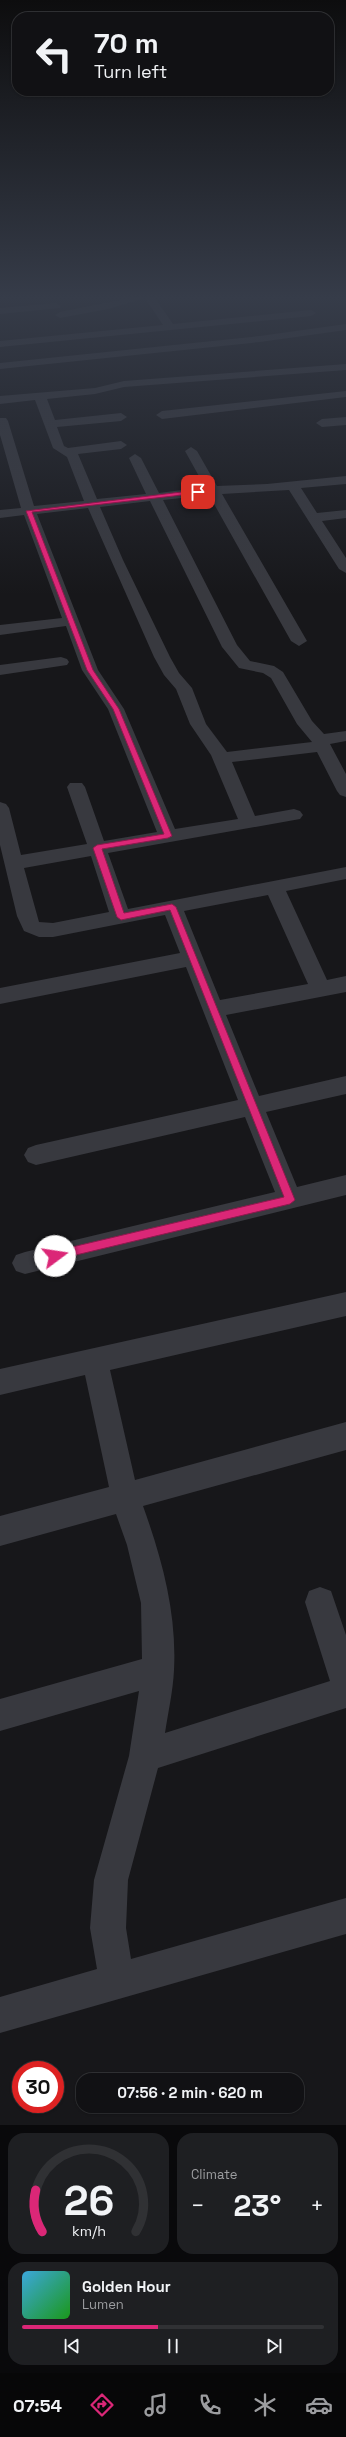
<!DOCTYPE html>
<meta charset="utf-8">
<style>
:root{--surface:#111114;--page:#1e1f22;--text:#f1f3f6;--muted:#9c9da0;--line:#303134;--accent:#db2777}
body{margin:0;font-family:"Space Grotesk",sans-serif;background:var(--page);color:var(--text);height:100vh;display:flex;flex-direction:column;font-size:15px;white-space:nowrap}
*{box-sizing:border-box;margin:0}
p{font-size:13px;color:var(--muted)}
.icon{flex:none;width:22px;height:22px;fill:none;stroke:currentColor;stroke-width:2;stroke-linecap:round;stroke-linejoin:round}
.map{position:relative;height:2125px;overflow:hidden}
.side{display:flex;flex-direction:column;gap:8px;padding:8px;background:#09090b;flex:1}
.side>*{flex:none}
.top-card{position:absolute;left:12px;top:12px;width:322px;height:84px;border-radius:16px;box-shadow:0 1px 3px #0004,0 0 0 1px var(--line);background:#111114;color:var(--text);overflow:hidden}
.speed{position:absolute;left:12px;top:2061px;display:flex;gap:8px;font-size:20px;font-weight:700;text-align:center}
.speed>*{display:grid;place-content:center;width:52px;height:52px;border-radius:50%;background:var(--surface);box-shadow:0 1px 3px #0004,0 0 0 1px var(--line);line-height:1}
.speed .limit{border:6px solid #d22;background:#fff;color:#111}
.pin{position:absolute;display:grid;place-items:center;width:34px;height:34px;color:#fff;margin:-17px;border-radius:8px;box-shadow:0 2px 6px #0006}
.me{position:absolute;width:44px;margin:-22px;rotate:76deg;stroke-linejoin:round;filter:drop-shadow(0 0 3px #0008)}
.turn{display:flex;align-items:center;gap:14px;height:84px;padding:0 16px;font-size:18px}
.turn .icon{width:52px;height:52px;stroke-width:2.5}
.turn b{display:block;font-size:28px;line-height:34px}
.big{font-size:30px;font-weight:700;line-height:1.1}
.side .widget{flex:1;display:flex;flex-direction:column;justify-content:center;gap:6px;min-width:0;padding:0 14px;border-radius:16px;background:var(--page)}
.side .dial{align-items:center;gap:0}
.dial svg{height:104px;overflow:visible;fill:none;stroke:var(--line);stroke-width:7;stroke-linecap:round;text-anchor:middle}
.dial text{fill:var(--text);stroke:none}
.song{display:flex;align-items:center;gap:12px}
.cover{width:48px;height:48px;border-radius:6px;background:linear-gradient(135deg,hsl(200 70% 55%),hsl(120 70% 35%))}
.played{height:4px;border-radius:2px;background:linear-gradient(90deg,var(--accent) 45%,var(--line) 45%)}
.keys{display:flex;justify-content:space-around;direction:ltr}
.heat{display:flex;justify-content:space-between;align-items:center;font-size:22px;direction:ltr}
.side .tiles{flex:1;display:grid;gap:8px;grid-template-columns:1fr 1fr}
.widget:last-child{grid-column:span 2}
.trip{position:absolute;left:76px;top:2073px;width:228px;height:40px;border-radius:16px;background:var(--surface);box-shadow:0 1px 3px #0004,0 0 0 1px var(--line);font-weight:700;line-height:40px;text-align:center}
.dock{display:flex;height:64px;justify-content:space-around;align-items:center;background:#070708;color:var(--muted)}
.dock .icon{width:28px;height:28px}
.dock .current{color:var(--accent)}
.dock b{font-size:18px;color:var(--text)}
.map>svg:first-child{display:block}
.lines{fill:none;stroke-linecap:round;stroke-linejoin:round}
.minor{fill:#38393f;fill-rule:evenodd}
.route{fill:#db2777;stroke:#8e194d}
</style>
<div class="map">
<svg width="346" height="2125" viewBox="0 0 346 2125">
<rect width="100%" height="100%" fill="#17171a"/>
<g class="lines">
<path class="minor" d="M130 298H155L173 324 311 310 316 313 311 316 0 347V341L163 325 145 298 108 309 60 318 55 315 60 312Z
M56 303 61 306 60 308 0 314V308Z
M346 324V330L260 342 0 369V363L260 336Z
M346 364V370L124 387 95 394 47 399 55 420 121 413 127 417 121 421 57 427 64 446 68 448 121 441 127 445 121 449 78 454 97 499 146 494 129 458 135 454 141 458 159 493 205 487 185 451 191 447 197 451 217 486 267 484 346 476V484L301 488 317 513 346 510V518L322 521 346 558V573L339 569 289 490 222 494 307 641 299 646 291 641 209 495 163 500 237 645 250 661 274 666 283 672 312 721 324 734 346 731V741L330 744 346 774V797L340 795 337 791 317 752 232 762 255 816 294 809 300 811 303 815 300 819 108 853 128 909 346 867V879L286 891 327 980 346 976V992L226 1015 259 1096 346 1076V1094L266 1112 297 1187 346 1175V1195L25 1274 16 1271 12 1263 16 1255 25 1252 275 1192 245 1117 36 1165 28 1162 24 1155 28 1148 36 1145 238 1100 186 967 0 1004V988L180 953 165 915 53 937H39L24 931 17 916 0 845V802L6 804 9 808 21 855 87 844 67 787 70 783H82L85 787 104 841 157 832 108 709 82 670 66 626 0 635V625L62 618 24 515 0 518V510L21 508 0 435V418H6L8 421 34 506 84 501 67 457 53 448 35 400 0 404V396L95 388 124 381ZM150 501 222 647 239 668 263 673 271 678 297 724 312 742 227 752 206 724 192 688 179 673 170 657 123 560 100 507ZM88 508 154 657 164 675 176 689 190 724 211 755 238 819 175 829 124 709 98 670 37 514ZM91 856 109 912 53 923 39 922 24 868ZM268 895 308 984 220 1000 184 911Z
M346 391V397L162 419 156 415 162 411Z
M346 417V425L322 427 316 423 322 419Z
M61 657 67 659 69 662 67 665 0 675V665Z
M346 1292V1316L110 1370 135 1480 346 1422V1450L143 1506C162 1559 177 1613 174 1670 173 1691 168 1713 165 1733L330 1681 305 1602 309 1591 320 1587 331 1591 346 1635V1708L158 1768 128 1880 126 1928 131 1959 346 1898V1934L0 2033V1997L97 1969 90 1928 94 1880 129 1756 139 1691 0 1731V1699L142 1659 141 1603 127 1545 116 1514 0 1546V1516L109 1487 85 1375 0 1395V1369Z"/>
</g>
<linearGradient id="sky" x2="0" y2="1"><stop stop-color="#0d0d0e"/><stop offset="0.5" stop-color="#363c49"/><stop offset="1" stop-color="#363c49" stop-opacity="0"/></linearGradient>
<rect width="346" height="595" fill="url(#sky)"/>
<path class="route" d="M198 490 200 493 32 512 93 670 119 709 172 836 168 838 102 849 124 913 172 904 176 907 295 1200 290 1204 55 1260 50 1256 55 1251 284 1197 170 910 121 920 117 917 93 848 97 845 164 834 113 709 87 670 26 511Z"/>
</svg>
<div class="speed"><div class="limit">30</div></div>
<div class="pin" style="left:198px;top:492px;background:#d93025"><svg class="icon" aria-label="arrive" viewBox="0 0 24 24"><path d="M6 21V4h12l-3 4 3 4H6"/></svg></div>
<svg class="me" style="left:55px;top:1256px" viewBox="-20 -20 40 40"><circle r="19" fill="#fff"/><path d="M0-13L10 11 0 6-10 11z" fill="#db2777"/></svg>
<div class="trip">07:56 · 2 min · 620 m</div>
<div class="top-card">
<div class="turn"><svg class="icon" aria-label="left" viewBox="0 0 24 24"><path d="M17 20v-9H6M10 6l-5 5 5 5"/></svg><div><b>70 m</b>Turn left</div></div>
</div>
</div>
<section class="side">
<div class="tiles">
<div class="widget dial"><svg viewBox="0 0 100 80">
<path d="M14 69A42 42 0 1 1 86 69"/>
<path d="M14 69A42 42 0 0 1 9 37" stroke="#db2777"/>
<text x="50" y="56" font-size="32" font-weight="700">26</text>
<text x="50" y="72" font-size="11">km/h</text>
</svg></div>
<div class="widget"><p>Climate</p>
<div class="heat"><a>−</a><b class="big">23°</b><a>+</a></div>
</div>
<div class="widget">
<div class="song"><i class="cover"></i><div><b>Golden Hour</b><p>Lumen</p></div></div>
<div class="played"></div>
<div class="keys"><svg class="icon" aria-label="previous" viewBox="0 0 24 24"><path d="M18 5L8 12l10 7zM5 5v14"/></svg><svg class="icon" aria-label="pause" viewBox="0 0 24 24"><path d="M8 5v14M16 5v14"/></svg><svg class="icon" aria-label="next" viewBox="0 0 24 24"><path d="M6 5l10 7-10 7zM19 5v14"/></svg></div>
</div>
</div>
</section>
<nav class="dock">
<b>07:54</b>
<svg class="icon current" aria-label="directions" viewBox="0 0 24 24"><path d="M12 3l9 9-9 9-9-9zM9 14v-3h6M13 9l2 2-2 2"/></svg>
<svg class="icon" aria-label="music" viewBox="0 0 24 24"><path d="M9 18V5l10-2v13"/><circle cx="6" cy="18" r="3"/><circle cx="16" cy="16" r="3"/></svg>
<svg class="icon" aria-label="phone" viewBox="0 0 24 24"><path d="M5 4h4l2 5-3 2q2 4 5 5l2-3 5 2v4C11 20 4 13 5 4z"/></svg>
<svg class="icon" aria-label="climate" viewBox="0 0 24 24"><path d="M12 3v18M4 7l16 10M4 17L20 7"/></svg>
<svg class="icon" aria-label="car" viewBox="0 0 24 24"><path d="M5 17H2v-5l4-1 3-4h7l3 4 3 1v5h-3M9 17h6M6 11h13"/><circle cx="7" cy="17" r="2"/><circle cx="17" cy="17" r="2"/></svg>
</nav>
